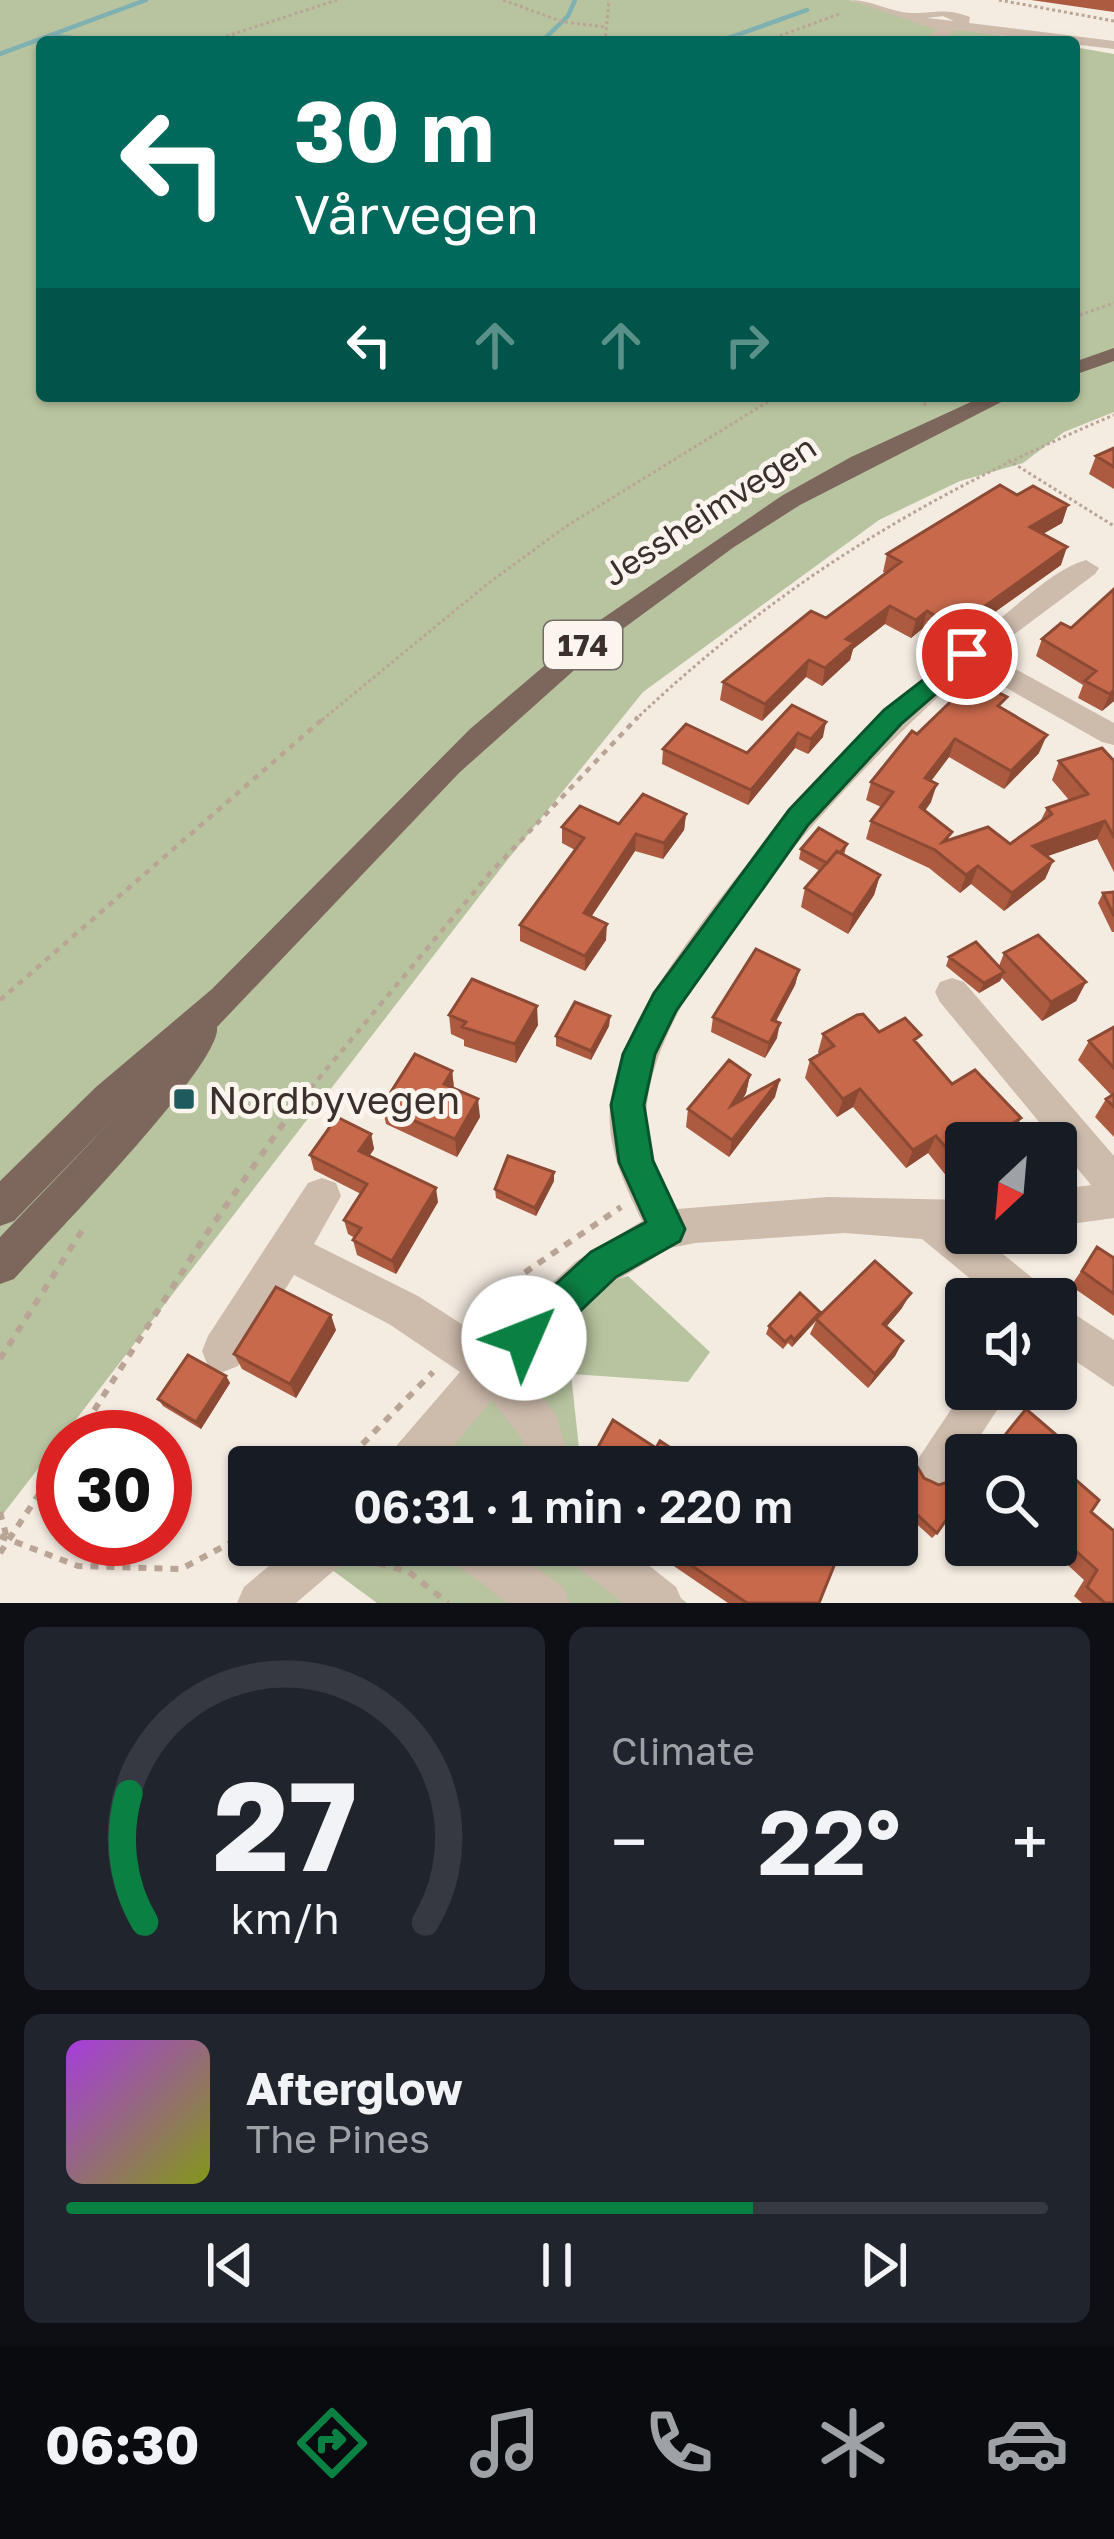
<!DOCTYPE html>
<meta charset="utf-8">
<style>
:root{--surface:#171b24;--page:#20242c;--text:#f1f3f6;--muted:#9ea1a6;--line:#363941;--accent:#0b8043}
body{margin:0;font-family:"Golos Text",sans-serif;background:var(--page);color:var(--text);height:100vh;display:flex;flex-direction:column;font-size:45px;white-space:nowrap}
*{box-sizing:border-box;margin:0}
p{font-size:39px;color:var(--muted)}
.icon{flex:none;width:66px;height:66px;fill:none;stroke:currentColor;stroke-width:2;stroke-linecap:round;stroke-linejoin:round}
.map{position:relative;height:1603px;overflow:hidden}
.drawer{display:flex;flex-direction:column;gap:24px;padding:24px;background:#0d0f14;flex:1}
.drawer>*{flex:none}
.hud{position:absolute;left:36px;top:36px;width:1044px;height:366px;border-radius:12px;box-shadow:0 3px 9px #0004;background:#00695c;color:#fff;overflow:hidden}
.needle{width:78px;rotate:206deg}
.tools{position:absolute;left:945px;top:1122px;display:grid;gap:24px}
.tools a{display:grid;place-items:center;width:132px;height:132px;border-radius:12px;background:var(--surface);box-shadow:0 3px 9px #0004;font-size:60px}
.speed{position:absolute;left:36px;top:1410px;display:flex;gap:24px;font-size:60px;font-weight:700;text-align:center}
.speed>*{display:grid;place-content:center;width:156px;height:156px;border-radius:50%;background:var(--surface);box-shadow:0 3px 9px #0004;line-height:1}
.speed .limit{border:18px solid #d22;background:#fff;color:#111}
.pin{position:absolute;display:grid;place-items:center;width:102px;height:102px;color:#fff;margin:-51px;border:6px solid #fff;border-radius:50%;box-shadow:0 3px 12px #0007}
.me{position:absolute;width:132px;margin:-66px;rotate:46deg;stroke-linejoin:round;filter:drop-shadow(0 0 9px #0008)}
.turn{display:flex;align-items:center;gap:42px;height:252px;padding:0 60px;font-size:54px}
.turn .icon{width:156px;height:156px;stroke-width:2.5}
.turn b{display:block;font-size:84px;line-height:102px}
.lanes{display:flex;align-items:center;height:114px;padding:0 60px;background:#0003;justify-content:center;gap:60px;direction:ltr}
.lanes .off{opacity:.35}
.big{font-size:90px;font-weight:600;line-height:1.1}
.drawer .card{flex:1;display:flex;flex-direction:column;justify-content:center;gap:18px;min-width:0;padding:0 42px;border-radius:18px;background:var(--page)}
.drawer .dial{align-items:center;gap:0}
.dial svg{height:312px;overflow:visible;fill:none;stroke:var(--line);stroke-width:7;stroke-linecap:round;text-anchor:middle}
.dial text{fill:var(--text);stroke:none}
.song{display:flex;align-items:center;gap:36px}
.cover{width:144px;height:144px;border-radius:18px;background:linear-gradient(135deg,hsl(280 70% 55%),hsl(70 70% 35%))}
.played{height:12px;border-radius:6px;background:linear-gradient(90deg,var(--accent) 70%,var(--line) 70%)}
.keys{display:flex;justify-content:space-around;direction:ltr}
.heat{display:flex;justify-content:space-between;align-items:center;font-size:66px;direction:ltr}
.drawer .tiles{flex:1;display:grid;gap:24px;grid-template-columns:1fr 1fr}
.card:last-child{grid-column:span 2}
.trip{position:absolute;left:228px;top:1446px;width:690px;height:120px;border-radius:12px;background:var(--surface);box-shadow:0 3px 9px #0004;font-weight:600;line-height:120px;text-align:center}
.menu{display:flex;height:192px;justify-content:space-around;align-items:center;background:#090b0e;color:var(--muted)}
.menu .icon{width:84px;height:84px}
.menu .current{color:var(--accent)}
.menu b{font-size:54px;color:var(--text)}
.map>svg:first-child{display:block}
.green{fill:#b8c4a0}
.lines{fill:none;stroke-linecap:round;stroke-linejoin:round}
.stream{stroke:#7fb0b2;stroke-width:4.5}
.path-far2{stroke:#b9a596;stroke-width:3;stroke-dasharray:3 3;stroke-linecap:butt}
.path-far1{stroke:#b9a596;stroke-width:4.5;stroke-dasharray:6 6;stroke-linecap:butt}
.path{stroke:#b9a596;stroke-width:6;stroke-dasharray:8 8;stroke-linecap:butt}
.minor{fill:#cdbbac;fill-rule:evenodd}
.major{fill:#7d675c;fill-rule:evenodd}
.wall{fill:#ac5a40}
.shaded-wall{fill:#8c4a34}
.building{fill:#c8694b;stroke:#8c4a34;stroke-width:3}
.route{fill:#0b8043;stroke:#07532c;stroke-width:3}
.poi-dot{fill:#1f5a5e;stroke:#fbf5ee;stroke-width:4.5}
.labels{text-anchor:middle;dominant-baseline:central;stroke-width:10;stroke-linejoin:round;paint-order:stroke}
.shield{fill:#fbf5ee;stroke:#756b66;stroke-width:3}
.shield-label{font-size:30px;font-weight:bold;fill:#3b302b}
.street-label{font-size:33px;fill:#3b302b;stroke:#fbf5ee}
.near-poi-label{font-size:39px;fill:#3b302b;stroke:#fbf5ee;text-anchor:start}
</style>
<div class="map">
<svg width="1114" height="1603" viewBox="0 0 1114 1603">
<rect width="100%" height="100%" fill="#f4ebe1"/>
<path class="green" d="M0 0H849L926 23 1041 42H42V396H1074V47L1114 54V412L1064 432 1023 463 960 481 879 520 643 692 505 863 0 1518Z
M628 1276 710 1352 688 1382 571 1374 581 1467H416L527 1309Z
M340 1545H612L687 1603H377L320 1561Z"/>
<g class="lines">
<path class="stream" d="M54 36 109 42
M541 42 568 16 575 0
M717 42 807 10
M0 54 146 0"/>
<path class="path-far2" d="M503 0 563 22 606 27
M999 0 1114 21
M209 42 337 0
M605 42 609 0
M763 42 842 13
M1074 317 1114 303
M914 396 926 405
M1008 460 1114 526
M322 720 486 585 565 527 774 398 785 396
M635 720C783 580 927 494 1114 415"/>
<path class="path-far1" d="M0 1000 325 717
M295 1107 490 873 638 717"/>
<path class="path" d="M482 1320 524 1273 621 1207
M0 1359 83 1229
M77 1437 209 1230 297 1104
M340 1467 433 1372
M0 1512 8 1542
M0 1536 78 1566 181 1569 249 1533
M0 1553 63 1458
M363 1559 409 1572 448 1603"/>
<path class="minor" d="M850 0C872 0 890 12 911 13 935 14 942 7 970 17L969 23 1114 41V49L957 30 936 42H919L937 30ZM943 16 954 21 927 18Z
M1086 560 1099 568 1095 574 988 654 1114 723V745L1102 742 971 668C871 753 660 972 647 1104 643 1142 659 1176 677 1209L828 1197 966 1200V1233H977L1041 1285 1047 1299H995L922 1239 845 1233 695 1243 670 1248 603 1289 520 1368 556 1415 572 1467H528L522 1439 492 1400 435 1467H384L391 1452 460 1372 389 1324 294 1275 238 1366 223 1372 208 1366 202 1351 208 1336 308 1183 322 1178 336 1183 341 1196 314 1244 418 1296 488 1341 575 1262 642 1221C624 1184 604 1142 611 1099 621 1033 664 974 703 921 789 805 888 703 1003 616 1026 598 1057 568 1086 560Z
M952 978 964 982 1114 1156V1218L1056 1226V1190L1091 1185 940 1002 935 992 940 982Z
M1056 1302 1114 1340V1387L1056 1348Z
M966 1387 1011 1389 951 1480 936 1487 921 1480 914 1465Z
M294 1545H352L345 1561 296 1603H237L244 1587Z
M445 1545H506L563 1587 570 1603H508L452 1561Z
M563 1545H623L676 1587 683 1603H623L570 1561Z"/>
<path class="major" d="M1114 348V361L1074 375V362Z
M984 396H1013L800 505 734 547 609 639 459 773 217 1027C223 1063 47 1242 14 1279L0 1284V1237L113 1119 14 1221 0 1226V1181L96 1087 212 989 470 729 590 627 783 495 851 457Z"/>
</g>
<path class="wall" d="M1031 0H1114V12Z
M1114 448V489L1089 474 1096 456Z
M1017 495 1068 505 1062 523 1042 534 1061 565 950 644 922 629 911 638 885 624 853 649 850 660 822 686 806 677 762 721 720 700 723 682 826 618 886 573 883 572 887 554Z
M1071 628 1114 701 1102 711 1078 698 1083 685 1036 656 1042 639Z
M792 705 823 737 808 754 795 748 748 805 662 764 663 749 747 753Z
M1003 709 1039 753 1004 789 949 757 931 781V802L925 811 950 840 1010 844 1040 822 1047 808 1069 800 1052 780 1059 761H1114V872L1097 839 1047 856 1053 861 1045 879 1004 911 971 884 960 893 929 868 866 839 871 821 881 807 866 800 871 782 917 734Z
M686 814 684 830 663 859 635 851 591 917 606 940 585 971 520 941V925L575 850 562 843V827L619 824Z
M847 844 844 855 880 875 874 895 848 934 801 907 805 888 820 871 799 859 801 849Z
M1114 892V932H1112L1098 903 1103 893Z
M1004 953 1086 982 1076 1001 1042 1021 1002 978 1000 981 979 993 946 966 949 957 999 966Z
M799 970 795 985 776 1021 777 1038 765 1058 711 1032 713 1017Z
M449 1015 538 1025 516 1063 464 1046V1040L451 1034Z
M610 1016 609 1026 591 1060 556 1046V1036Z
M1114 1027V1137L1095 1117 1106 1099 1112 1096 1078 1060 1089 1041Z
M879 1032 917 1044 952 1084 1012 1136 1001 1143H966L948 1178 928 1153 906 1168 853 1107 837 1117 805 1078 810 1060 820 1055 818 1052 823 1034Z
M452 1071 454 1088 480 1117 457 1157 386 1124 382 1106Z
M750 1075 746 1093 742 1100 775 1097 729 1157 686 1127 688 1109Z
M371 1134 374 1149 369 1156 438 1202 396 1274 357 1255 353 1240 355 1238 348 1234 344 1220 361 1194 314 1170 310 1155Z
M554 1172V1181L536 1216 496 1198 495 1189Z
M1097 1247 1114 1258V1316L1071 1286Z
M902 1308 886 1327 903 1341 895 1356 868 1388 810 1334 816 1321 792 1347 788 1343 783 1349 766 1334 769 1326Z
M336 1330 296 1398 242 1369 234 1354Z
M226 1376 230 1383 201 1429 163 1406 158 1399Z
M1056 1455 1062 1468 1091 1512 1114 1603H1082L1074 1596 1084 1580 1046 1545H1056Z
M897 1488 937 1533 932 1538 897 1506Z
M643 1545H792L800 1550 802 1545H823L819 1603H728Z"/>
<path class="shaded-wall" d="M1068 505 1062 523 1024 545 1030 527Z
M1067 547 1061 565 950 644 956 627Z
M890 606 885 624 853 649 850 660 822 686 825 668 846 639Z
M927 611 922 629 911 638 916 620Z
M809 660 806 677 762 721 765 704Z
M1114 690V701L1102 711 1110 694Z
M826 722 823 737 808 754 811 739Z
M798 733 795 748 748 805 751 790Z
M1047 735 1039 753 1004 789 1011 771Z
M955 739 949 757 919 797 925 778Z
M937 784 931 802 914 825 920 807Z
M686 814 684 830 663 859 664 843Z
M1105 821 1097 839 1025 864 1033 846Z
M636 834 635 851 583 929 584 913Z
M1053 861 1045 879 1004 911 1012 893Z
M978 866 971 884 960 893 966 875Z
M880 875 874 895 848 934 853 915Z
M607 924 606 940 585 971V956Z
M799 970 795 985 769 1034 772 1020Z
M1004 972 1000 981 979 993 984 983Z
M1086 982 1076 1001 1042 1021 1051 1002Z
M537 1006 538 1025 516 1063 515 1044Z
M610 1016 609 1026 591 1060V1051Z
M780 1023 777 1038 765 1058 769 1043Z
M452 1071 454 1089 444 1084Z
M750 1075 746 1093 727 1124 731 1106Z
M780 1079 775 1097 729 1157 732 1140Z
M860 1089 853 1107 837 1117 843 1099Z
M478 1099 480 1117 457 1157 455 1139Z
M1021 1118 1012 1136 1001 1143H983Z
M371 1134 374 1149 363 1166 359 1151Z
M936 1136 928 1153 906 1168 913 1150Z
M966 1154V1166L948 1178 957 1160Z
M554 1172V1181L536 1216 535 1208Z
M436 1188 438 1202 396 1274 392 1261Z
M911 1293 902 1308 876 1339 883 1324Z
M820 1312 817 1319 792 1347 794 1340Z
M331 1315 336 1330 296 1398 290 1384Z
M903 1341 895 1356 868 1388 875 1374Z
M226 1376 230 1383 201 1429 196 1422Z"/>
<path class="building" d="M1114 448V467L1096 456Z
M1000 485 1017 495 1033 486 1068 505 1030 527 1067 547 956 627 927 611 916 620 890 606 846 639 854 643 825 668 809 660 765 704 723 682 811 611 826 618 901 562 887 554Z
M1114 589V690L1110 694 1085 681 1096 671 1042 639 1061 623 1071 628Z
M973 680 1007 697 998 706 1047 735 1011 771 955 739 925 778 937 784 920 807 952 832 943 842 988 827 1010 844 1052 814 1047 808 1088 794 1059 761 1102 748 1114 761V837L1105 821 1033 846 1053 861 1012 893 978 866 966 875 935 850 871 821 893 792 871 782 912 731 917 734Z
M792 705 826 722 811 739 798 733 751 790 663 749 686 724 747 753Z
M643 794 686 814 664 843 636 834 584 913 607 924 585 956 520 925 584 838 562 827 580 806 619 824Z
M819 828 847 844 840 853 837 851 827 863 801 849Z
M837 851 880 875 853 915 805 888Z
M1114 892V916L1103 893Z
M1038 935 1086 982 1051 1002 1004 953Z
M976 942 1004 972 984 983 949 957Z
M756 949 799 970 772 1020 780 1023 769 1043 713 1017Z
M472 979 537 1006 515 1044 462 1027 466 1022 449 1015Z
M575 1002 610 1016 591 1051 556 1036Z
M863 1014 879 1032 905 1018 921 1035 914 1040 952 1084 975 1070 1021 1118 983 1143H966V1154L957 1160 936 1136 913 1150 860 1089 843 1099 810 1060 834 1046 823 1034 857 1015Z
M1114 1027V1068L1089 1041Z
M415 1054 452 1071 444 1084 478 1099 455 1139 382 1106Z
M729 1060 750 1075 731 1106 780 1079 732 1140 688 1109Z
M1114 1094V1107L1106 1099Z
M337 1117 371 1134 359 1151 436 1188 392 1261 353 1240 361 1228 344 1220 367 1184 310 1155Z
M508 1156 554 1172 535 1208 495 1189Z
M1097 1247 1114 1258V1294L1082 1271Z
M875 1261 911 1293 883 1324 903 1341 875 1374 816 1319Z
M276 1287 331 1315 290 1384 234 1354Z
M800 1293 820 1312 794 1340 791 1336 785 1342 769 1326Z
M188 1355 226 1376 196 1422 158 1399Z
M1026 1409 1074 1450 1062 1468 1099 1500 1091 1512 1114 1531V1603H1105L1087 1587 1097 1570 1056 1533V1455H989Z
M613 1420 656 1448 660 1441 689 1460 684 1466 685 1467H587Z
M915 1463 924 1478 939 1485 951 1481 965 1493 937 1533 897 1496V1488Z
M661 1545H792L801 1551 804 1545H823L838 1556 819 1603H747Z"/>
<path class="route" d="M967 646 976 648V659L902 723 808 825 676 1011 655 1054 644 1105 653 1161 685 1229 680 1241 616 1277 538 1351 524 1357 511 1351 506 1338 511 1325 591 1252 646 1222 619 1162 611 1105 623 1054 654 993 789 810 884 710Z"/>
<rect class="poi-dot" x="172" y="1087" width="24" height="24" rx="6"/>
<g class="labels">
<rect class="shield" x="544" y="621" width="78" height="48" rx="9"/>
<g class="shield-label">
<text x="583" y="645">174</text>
</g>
<g class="street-label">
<text transform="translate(709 510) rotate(-33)">Jessheimvegen</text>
</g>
<g class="near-poi-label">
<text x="208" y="1099">Nordbyvegen</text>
</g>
</g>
</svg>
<div class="tools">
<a><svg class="needle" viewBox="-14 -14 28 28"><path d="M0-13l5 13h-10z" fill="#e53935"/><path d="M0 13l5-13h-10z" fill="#9ea1a6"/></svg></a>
<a><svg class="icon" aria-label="sound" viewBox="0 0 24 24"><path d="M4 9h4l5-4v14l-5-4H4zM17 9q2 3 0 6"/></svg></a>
<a><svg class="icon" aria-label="search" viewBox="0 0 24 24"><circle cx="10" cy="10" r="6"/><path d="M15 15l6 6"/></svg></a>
</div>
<div class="speed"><div class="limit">30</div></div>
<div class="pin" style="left:967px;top:654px;background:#d93025"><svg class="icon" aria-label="arrive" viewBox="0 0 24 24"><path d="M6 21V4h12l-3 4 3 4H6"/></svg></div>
<svg class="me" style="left:524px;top:1338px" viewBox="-20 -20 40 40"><circle r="19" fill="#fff"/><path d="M0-13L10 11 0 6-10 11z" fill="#0b8043"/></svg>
<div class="trip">06:31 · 1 min · 220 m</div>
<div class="hud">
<div class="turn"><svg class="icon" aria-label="left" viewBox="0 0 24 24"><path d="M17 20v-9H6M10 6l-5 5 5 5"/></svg><div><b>30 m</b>Vårvegen</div></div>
<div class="lanes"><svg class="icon" aria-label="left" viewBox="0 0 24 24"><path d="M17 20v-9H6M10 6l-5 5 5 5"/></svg><svg class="icon off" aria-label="ahead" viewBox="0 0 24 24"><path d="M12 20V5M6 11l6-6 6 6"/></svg><svg class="icon off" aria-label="ahead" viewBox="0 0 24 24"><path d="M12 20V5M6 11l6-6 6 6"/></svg><svg class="icon off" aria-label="right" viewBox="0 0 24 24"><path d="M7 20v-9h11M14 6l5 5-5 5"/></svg></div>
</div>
</div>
<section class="drawer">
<div class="tiles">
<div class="card dial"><svg viewBox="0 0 100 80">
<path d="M14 69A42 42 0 1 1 86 69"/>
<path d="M14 69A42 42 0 0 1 10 36" stroke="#0b8043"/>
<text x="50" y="56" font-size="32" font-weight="700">27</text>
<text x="50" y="72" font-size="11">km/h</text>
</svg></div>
<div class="card"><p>Climate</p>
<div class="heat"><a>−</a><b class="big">22°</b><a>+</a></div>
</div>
<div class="card">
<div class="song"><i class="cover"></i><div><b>Afterglow</b><p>The Pines</p></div></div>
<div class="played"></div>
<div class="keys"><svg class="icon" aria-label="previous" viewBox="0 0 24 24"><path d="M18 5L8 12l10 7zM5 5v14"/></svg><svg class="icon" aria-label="pause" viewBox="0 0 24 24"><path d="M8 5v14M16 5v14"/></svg><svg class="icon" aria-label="next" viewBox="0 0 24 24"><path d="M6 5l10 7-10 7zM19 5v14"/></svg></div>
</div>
</div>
</section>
<nav class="menu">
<b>06:30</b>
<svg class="icon current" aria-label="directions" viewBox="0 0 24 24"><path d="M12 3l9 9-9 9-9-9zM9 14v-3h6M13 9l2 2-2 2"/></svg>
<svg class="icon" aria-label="music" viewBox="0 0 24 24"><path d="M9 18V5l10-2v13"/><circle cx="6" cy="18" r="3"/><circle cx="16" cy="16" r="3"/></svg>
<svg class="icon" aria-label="phone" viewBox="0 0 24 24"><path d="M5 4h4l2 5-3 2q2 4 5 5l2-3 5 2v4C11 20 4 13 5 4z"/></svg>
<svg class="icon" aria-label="climate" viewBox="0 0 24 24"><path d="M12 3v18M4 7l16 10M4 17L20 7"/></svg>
<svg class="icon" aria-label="car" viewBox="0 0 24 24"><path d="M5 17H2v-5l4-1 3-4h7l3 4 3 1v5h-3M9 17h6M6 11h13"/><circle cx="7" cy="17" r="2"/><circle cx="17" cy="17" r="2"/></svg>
</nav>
